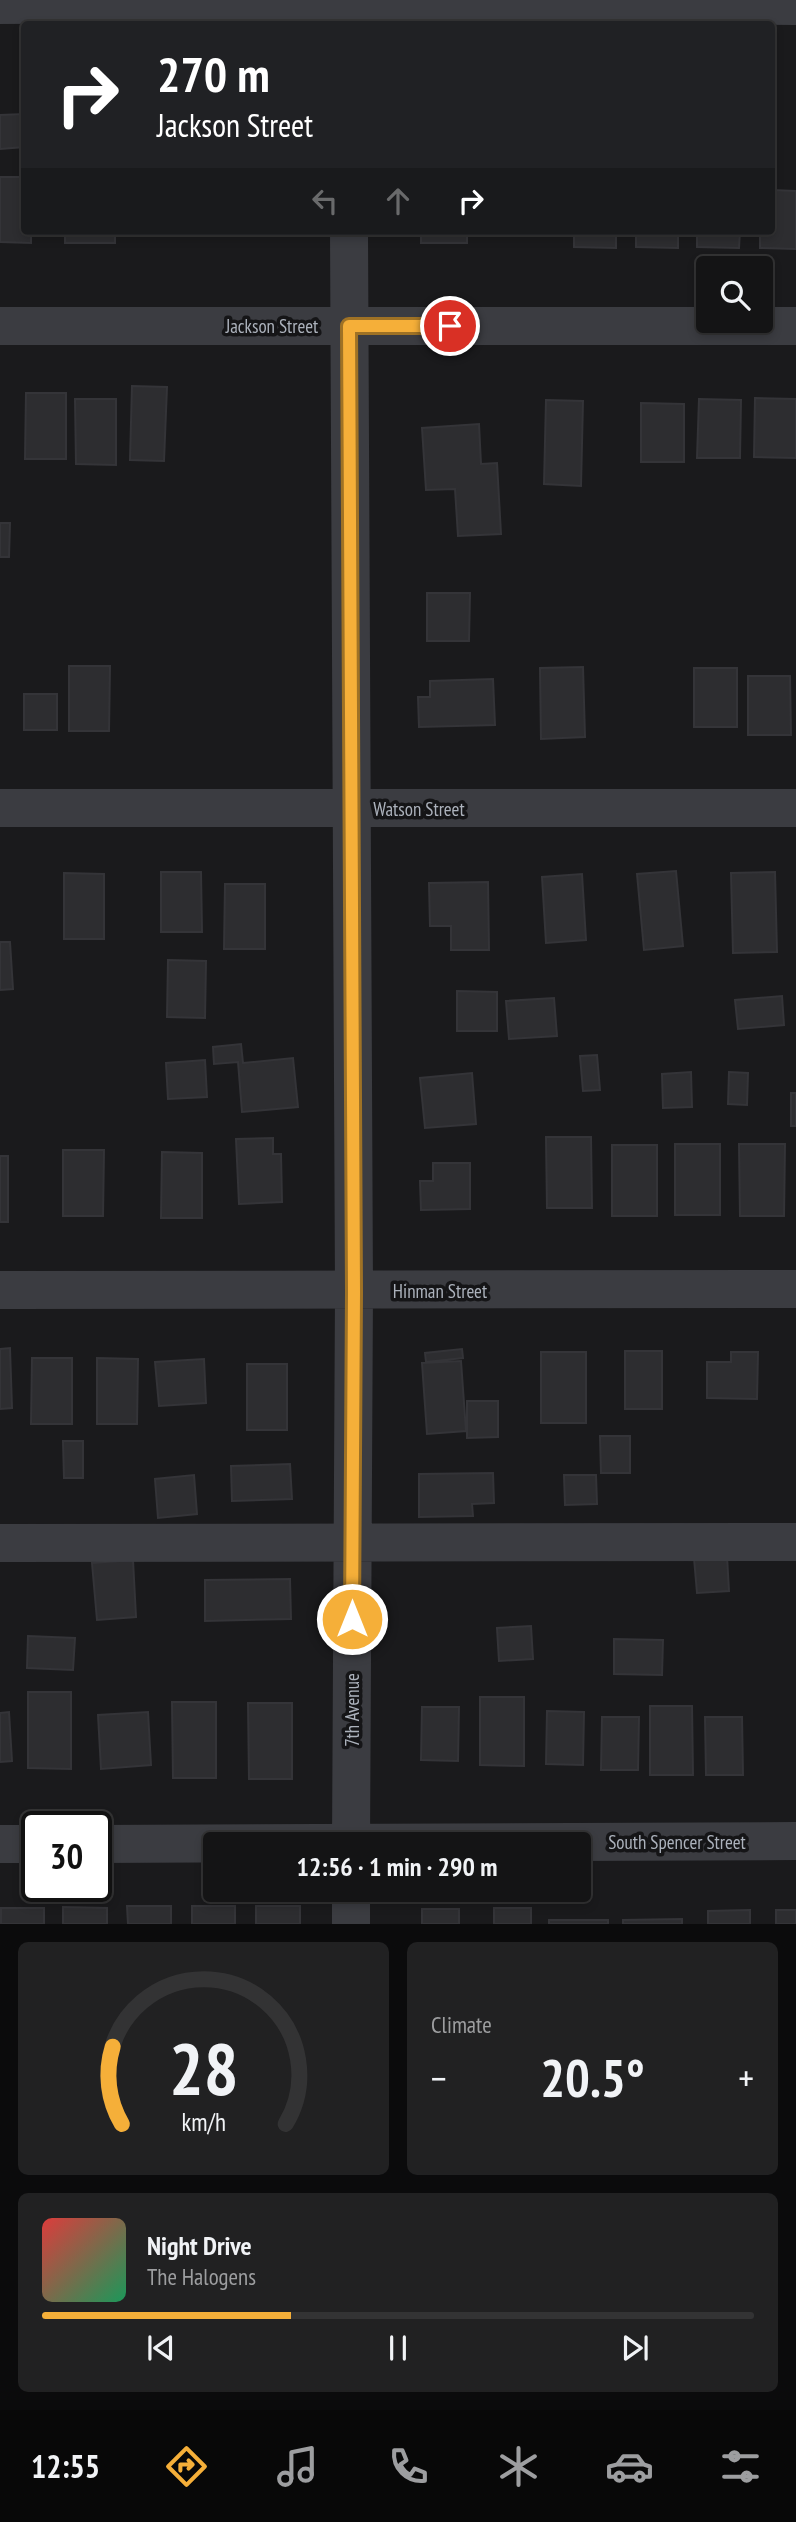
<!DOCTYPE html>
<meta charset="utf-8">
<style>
:root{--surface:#141415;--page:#212122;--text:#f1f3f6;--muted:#9d9ea0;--line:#333334;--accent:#f5af39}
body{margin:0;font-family:"PT Sans Narrow",sans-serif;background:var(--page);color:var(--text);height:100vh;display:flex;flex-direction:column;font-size:26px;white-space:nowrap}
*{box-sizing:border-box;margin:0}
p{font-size:23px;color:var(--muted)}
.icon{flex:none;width:38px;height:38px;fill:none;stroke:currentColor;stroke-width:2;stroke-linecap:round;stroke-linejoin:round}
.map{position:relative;height:1924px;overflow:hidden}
.details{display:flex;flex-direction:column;gap:18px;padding:18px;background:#0b0b0c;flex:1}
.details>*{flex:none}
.hud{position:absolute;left:21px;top:21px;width:754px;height:214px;border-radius:7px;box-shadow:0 4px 10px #0003,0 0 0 2px var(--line);background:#202124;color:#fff;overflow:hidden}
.buttons{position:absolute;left:696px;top:256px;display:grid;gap:14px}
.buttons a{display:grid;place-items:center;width:77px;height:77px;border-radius:7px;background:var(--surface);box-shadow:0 4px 10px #0003,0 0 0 2px var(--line);font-size:35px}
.speed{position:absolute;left:21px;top:1811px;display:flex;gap:14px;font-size:35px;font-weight:700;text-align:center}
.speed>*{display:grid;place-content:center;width:91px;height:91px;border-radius:50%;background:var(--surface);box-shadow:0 4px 10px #0003,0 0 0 2px var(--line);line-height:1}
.speed .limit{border:4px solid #111;border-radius:10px;background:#fff;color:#111}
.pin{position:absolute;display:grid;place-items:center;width:60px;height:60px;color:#fff;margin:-30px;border:4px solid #fff;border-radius:50%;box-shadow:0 2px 7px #0007}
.me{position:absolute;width:77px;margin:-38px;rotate:0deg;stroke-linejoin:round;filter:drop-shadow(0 0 5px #0008)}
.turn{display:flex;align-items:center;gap:24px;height:147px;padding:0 21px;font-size:32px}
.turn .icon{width:91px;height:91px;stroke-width:2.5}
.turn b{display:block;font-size:49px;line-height:60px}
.lanes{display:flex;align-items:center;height:66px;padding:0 21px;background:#0003;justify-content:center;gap:35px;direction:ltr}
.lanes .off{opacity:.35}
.big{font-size:52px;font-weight:700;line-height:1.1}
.details .tile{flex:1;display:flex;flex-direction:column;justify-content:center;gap:10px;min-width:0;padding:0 24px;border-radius:10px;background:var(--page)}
.details .dial{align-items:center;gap:0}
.dial svg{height:182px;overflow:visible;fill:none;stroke:var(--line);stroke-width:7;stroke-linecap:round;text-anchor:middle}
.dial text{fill:var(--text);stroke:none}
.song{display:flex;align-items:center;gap:21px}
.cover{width:84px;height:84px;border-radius:10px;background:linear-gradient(135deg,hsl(0 70% 55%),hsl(150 70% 35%))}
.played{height:7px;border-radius:4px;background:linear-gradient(90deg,var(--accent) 35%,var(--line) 35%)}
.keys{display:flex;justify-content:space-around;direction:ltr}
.heat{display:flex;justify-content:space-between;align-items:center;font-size:38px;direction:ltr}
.details .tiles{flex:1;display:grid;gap:18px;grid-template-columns:1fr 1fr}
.tile:last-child{grid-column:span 2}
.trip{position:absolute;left:203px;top:1832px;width:388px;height:70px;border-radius:7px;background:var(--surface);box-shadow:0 4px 10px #0003,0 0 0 2px var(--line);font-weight:700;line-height:70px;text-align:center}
.tabs{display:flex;height:112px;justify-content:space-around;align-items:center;background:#080808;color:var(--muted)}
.tabs .icon{width:49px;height:49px}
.tabs .on{color:var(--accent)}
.tabs b{font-size:32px;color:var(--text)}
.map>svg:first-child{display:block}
.building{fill:#2d2d30;stroke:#343438;stroke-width:2}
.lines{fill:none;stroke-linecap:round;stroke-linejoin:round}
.minor{stroke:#3b3c41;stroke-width:38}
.route-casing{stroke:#9f7225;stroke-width:18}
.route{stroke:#f5af39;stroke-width:12}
.labels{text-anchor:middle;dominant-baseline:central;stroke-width:7;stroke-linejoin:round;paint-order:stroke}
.street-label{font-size:19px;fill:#acb2bc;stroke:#151517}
</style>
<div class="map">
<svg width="796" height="1924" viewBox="0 0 796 1924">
<rect width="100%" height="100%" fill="#1a1a1c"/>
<path class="building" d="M24 114V147L0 149V115Z
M0 177H24V231H31V243L0 242Z
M772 190 796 191V249L760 248V231H772Z
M65 231H115V243H65Z
M421 231H467V243H421Z
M574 231H616V248L574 247Z
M636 231H678V248L636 247Z
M697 231H740L739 248 697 247Z
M132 386 167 387 164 461 130 460Z
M26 393H66V459H25Z
M755 398 796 399V458L754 457Z
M75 399H116V465L76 464Z
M699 399 741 400 740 458H697Z
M546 400 583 401 581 486 544 484Z
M641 403 684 404V462H641Z
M479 424 481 464 497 463 501 534 458 536 455 489 426 490 422 428Z
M0 523H10L9 557H0Z
M427 593H470L469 641H427Z
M69 666H110L109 731H69Z
M583 667 585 737 541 739 540 668Z
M694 668H737V727H694Z
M748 676H790L791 735H748Z
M493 679 495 725 419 727 418 697H430V681Z
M24 694H57V730H24Z
M676 871 683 946 644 950 637 874Z
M161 872H201L202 932H161Z
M775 872 777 952 733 953 731 873Z
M64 873 104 874V939H64Z
M582 874 586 940 546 943 542 877Z
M488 882 489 950H451V926H430L429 883Z
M225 884H265V949H224Z
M0 942H10L13 989 0 990Z
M168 960 206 961 205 1018 167 1017Z
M457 991 497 992V1031H457Z
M782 996 784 1025 738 1029 735 1000Z
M554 998 557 1036 509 1039 506 1001Z
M241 1044 243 1063 293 1058 298 1107 242 1112 238 1062 214 1064 213 1047Z
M597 1055 600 1090 583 1091 580 1056Z
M205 1060 207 1097 168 1099 166 1063Z
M691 1072 692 1107 663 1108 662 1074Z
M729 1072 748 1073 747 1105 728 1104Z
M472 1073 476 1124 425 1128 420 1078Z
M791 1093H796V1126H791Z
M546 1137H591L592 1208H547Z
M273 1138V1154H281L282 1202 239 1204 236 1139Z
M675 1144H720V1215H675Z
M739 1144H785L784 1216H740Z
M612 1145H657V1216H612Z
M63 1150H104L103 1216H63Z
M162 1152 202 1153V1218H161Z
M0 1156H8V1222H0Z
M433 1163H470V1209L421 1210 420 1181H433Z
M10 1348 12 1408 0 1409V1349Z
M462 1349 463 1358 426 1362 425 1353Z
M625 1351H662V1409H625Z
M541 1352H586V1423H541Z
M731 1352H758L757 1399 707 1398V1362H731Z
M32 1358H72V1424H31Z
M97 1358 138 1359 137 1424H97Z
M204 1359 206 1403 159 1406 155 1362Z
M461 1361 466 1431 427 1434 422 1363Z
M247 1364H287V1430H247Z
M467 1401H498V1437L467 1438Z
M600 1436H630V1473H601Z
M63 1441H83V1478H64Z
M290 1464 292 1499 232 1501 231 1466Z
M493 1473 494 1503 472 1504 473 1516 419 1517V1474Z
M194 1475 197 1514 158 1518 155 1479Z
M564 1475H596L597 1504 565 1505Z
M727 1556 729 1591 697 1593 694 1558Z
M133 1560 136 1617 97 1620 92 1563Z
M290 1579 291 1619 205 1621V1580Z
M531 1626 533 1659 499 1661 497 1628Z
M28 1636 75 1638 73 1670 27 1668Z
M614 1639 663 1640 662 1675 614 1674Z
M28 1692H71V1769L28 1768Z
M480 1697H524V1766L480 1765Z
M172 1702H216V1778H173Z
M248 1703H292V1779H249Z
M650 1706H692L693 1775H650Z
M422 1707H459L458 1761 421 1760Z
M547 1711 584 1712 583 1765 546 1764Z
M9 1712 12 1761 0 1762V1713Z
M148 1712 151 1765 101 1769 98 1715Z
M602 1717H639L638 1770H601Z
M705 1717H742L743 1775H706Z
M127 1906H171V1924H128Z
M192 1906H235V1924H192Z
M256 1906H300V1924H256Z
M63 1907 107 1908V1924H63Z
M1 1908H44V1924H1Z
M494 1908H531V1924H494Z
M422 1909H459V1924H422Z
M750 1910V1924H708V1911Z
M776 1910H796V1924H776Z
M682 1919V1924H623V1920Z
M549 1920H608V1924H549Z"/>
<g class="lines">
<path class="minor" d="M0 5 347 3 796 6
M349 231 354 1292 351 1844
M0 326H796
M0 808H796
M0 1290 796 1289
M0 1543 796 1542
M0 1844H37
M96 1844 796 1841
M351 1890V1924"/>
</g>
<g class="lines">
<g class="route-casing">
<path id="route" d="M352 1619 354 1292 349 326H450"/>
</g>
<use href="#route" class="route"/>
</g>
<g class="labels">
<g class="street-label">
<text x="272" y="326">Jackson Street</text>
<text x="419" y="809">Watson Street</text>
<text x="440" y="1291">Hinman Street</text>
<text transform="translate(352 1710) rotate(-90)">7th Avenue</text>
<text x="677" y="1842">South Spencer Street</text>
</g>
</g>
</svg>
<div class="buttons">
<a><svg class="icon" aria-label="search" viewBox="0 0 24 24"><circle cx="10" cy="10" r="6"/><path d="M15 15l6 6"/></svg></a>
</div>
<div class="speed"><div class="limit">30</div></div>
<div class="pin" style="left:450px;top:326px;background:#d93025"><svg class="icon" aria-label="arrive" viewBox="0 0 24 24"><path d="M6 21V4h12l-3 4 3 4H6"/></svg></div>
<svg class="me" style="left:352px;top:1619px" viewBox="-20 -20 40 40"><circle r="17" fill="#f5af39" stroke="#fff" stroke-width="3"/><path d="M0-11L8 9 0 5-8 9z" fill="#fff"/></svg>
<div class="trip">12:56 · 1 min · 290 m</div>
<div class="hud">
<div class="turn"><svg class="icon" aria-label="right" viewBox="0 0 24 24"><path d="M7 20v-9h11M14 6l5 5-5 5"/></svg><div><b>270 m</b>Jackson Street</div></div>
<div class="lanes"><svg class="icon off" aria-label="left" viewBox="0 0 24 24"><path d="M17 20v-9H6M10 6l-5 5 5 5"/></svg><svg class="icon off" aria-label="ahead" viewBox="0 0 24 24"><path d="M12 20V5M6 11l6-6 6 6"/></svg><svg class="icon" aria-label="right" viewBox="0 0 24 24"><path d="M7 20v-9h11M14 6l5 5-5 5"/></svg></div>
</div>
</div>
<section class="details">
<div class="tiles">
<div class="tile dial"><svg viewBox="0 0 100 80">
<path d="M14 69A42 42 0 1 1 86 69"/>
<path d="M14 69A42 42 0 0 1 10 35" stroke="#f5af39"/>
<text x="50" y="56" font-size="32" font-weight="700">28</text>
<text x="50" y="72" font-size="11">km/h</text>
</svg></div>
<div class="tile"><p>Climate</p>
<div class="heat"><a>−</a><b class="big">20.5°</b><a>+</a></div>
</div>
<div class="tile">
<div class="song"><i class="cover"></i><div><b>Night Drive</b><p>The Halogens</p></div></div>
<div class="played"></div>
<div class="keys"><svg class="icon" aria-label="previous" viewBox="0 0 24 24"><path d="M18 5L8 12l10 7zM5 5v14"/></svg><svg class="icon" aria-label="pause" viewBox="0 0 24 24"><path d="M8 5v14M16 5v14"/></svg><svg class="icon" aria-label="next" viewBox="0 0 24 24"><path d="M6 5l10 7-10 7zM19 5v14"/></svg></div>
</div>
</div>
</section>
<nav class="tabs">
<b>12:55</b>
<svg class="icon on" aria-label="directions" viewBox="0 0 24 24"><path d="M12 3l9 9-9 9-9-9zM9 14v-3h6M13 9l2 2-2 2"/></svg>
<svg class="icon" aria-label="music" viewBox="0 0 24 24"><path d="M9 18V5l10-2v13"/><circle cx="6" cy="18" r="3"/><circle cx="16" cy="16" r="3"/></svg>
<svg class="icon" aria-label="phone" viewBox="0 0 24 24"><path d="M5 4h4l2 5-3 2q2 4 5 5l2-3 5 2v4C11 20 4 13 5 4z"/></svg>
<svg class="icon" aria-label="climate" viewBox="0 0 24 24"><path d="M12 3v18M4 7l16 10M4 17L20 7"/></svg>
<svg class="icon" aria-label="car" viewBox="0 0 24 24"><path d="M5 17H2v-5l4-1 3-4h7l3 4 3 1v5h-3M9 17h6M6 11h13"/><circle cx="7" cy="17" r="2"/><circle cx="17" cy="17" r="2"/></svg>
<svg class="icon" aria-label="filters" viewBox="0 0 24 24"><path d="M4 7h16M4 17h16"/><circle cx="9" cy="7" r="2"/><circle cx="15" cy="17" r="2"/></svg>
</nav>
